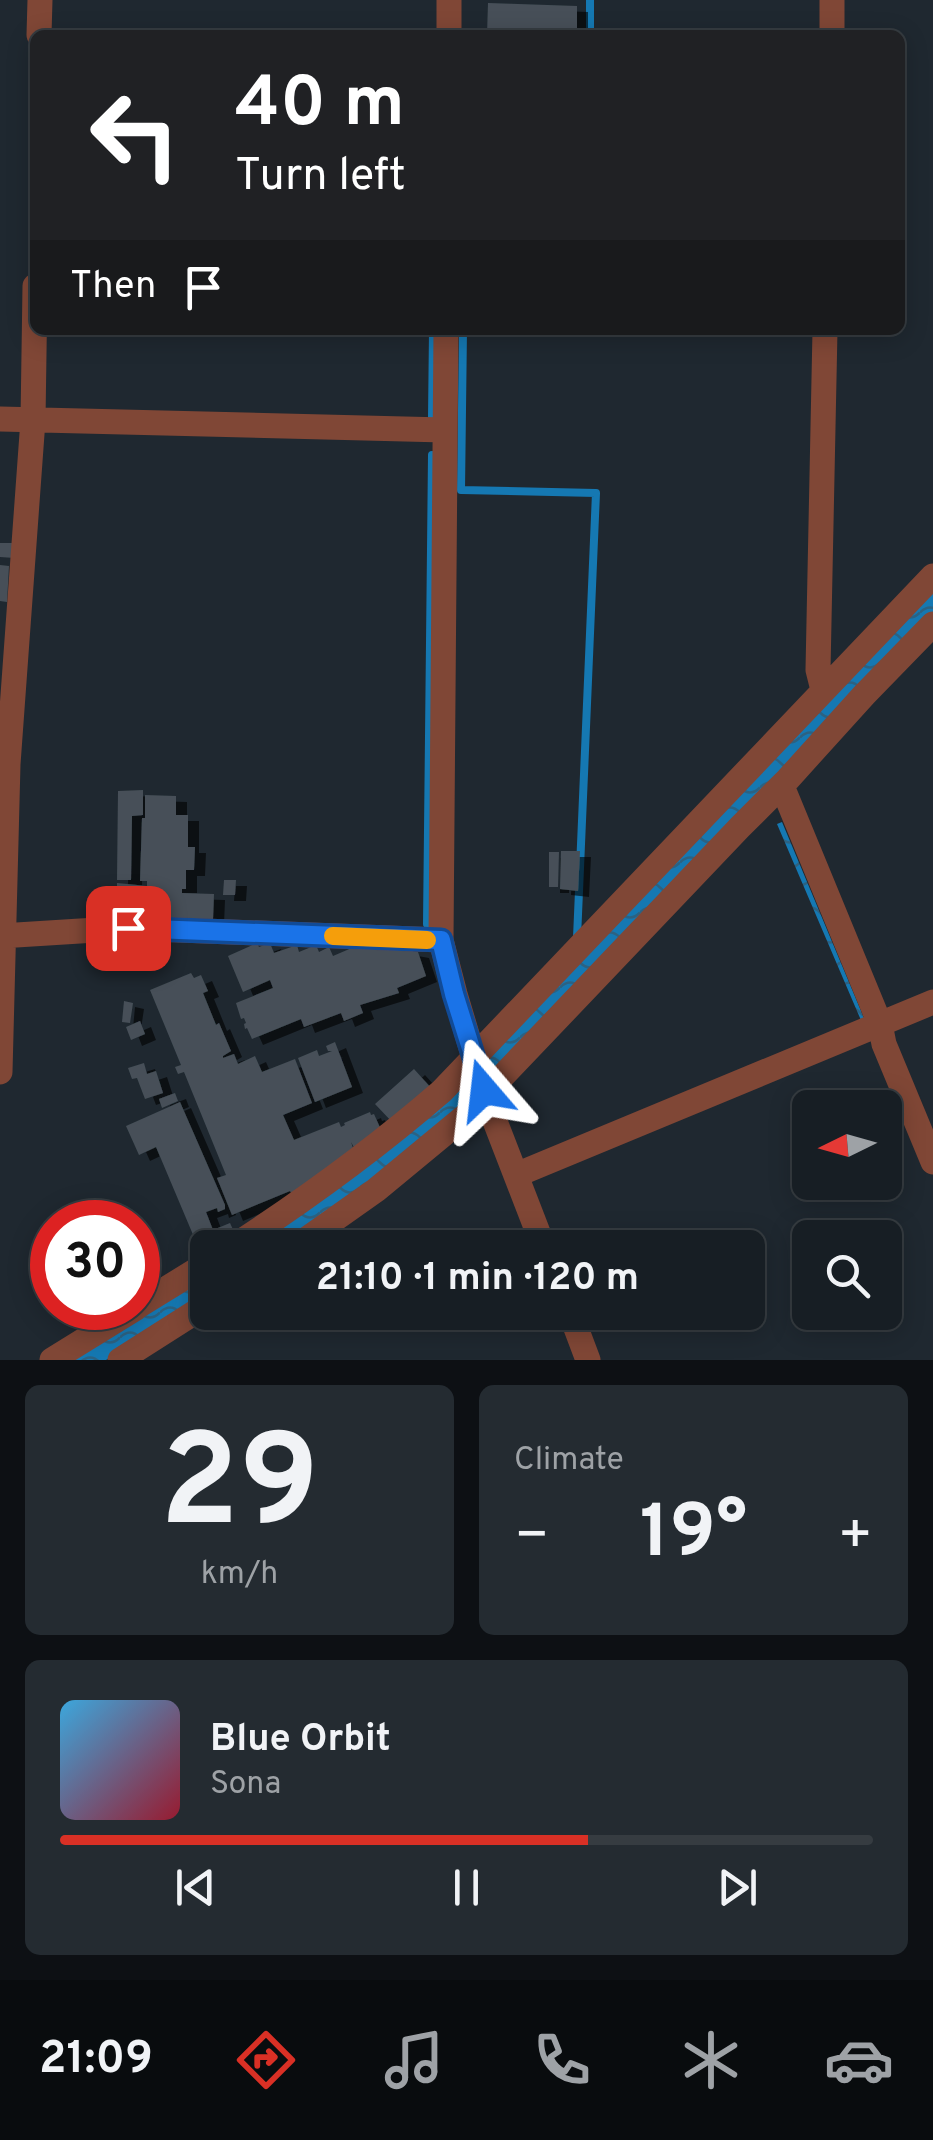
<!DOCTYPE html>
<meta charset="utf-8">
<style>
:root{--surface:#171e24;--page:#242b31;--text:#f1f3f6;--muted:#9ea2a6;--line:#363c41;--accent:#d93025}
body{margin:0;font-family:Overpass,sans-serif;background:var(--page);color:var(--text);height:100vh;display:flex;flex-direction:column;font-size:38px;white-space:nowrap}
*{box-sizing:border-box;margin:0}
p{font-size:32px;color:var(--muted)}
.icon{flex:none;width:55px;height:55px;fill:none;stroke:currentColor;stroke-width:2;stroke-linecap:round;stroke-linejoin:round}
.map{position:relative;height:1360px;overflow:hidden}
.panel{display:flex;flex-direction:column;gap:25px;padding:25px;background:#0d1014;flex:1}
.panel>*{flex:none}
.top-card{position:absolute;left:30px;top:30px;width:875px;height:305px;border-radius:15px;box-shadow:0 5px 25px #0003,0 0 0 2px var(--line);background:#202124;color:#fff;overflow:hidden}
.needle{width:65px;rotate:265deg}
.buttons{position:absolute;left:792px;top:1090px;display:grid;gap:20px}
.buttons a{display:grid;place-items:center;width:110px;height:110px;border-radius:15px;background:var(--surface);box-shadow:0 5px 25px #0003,0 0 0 2px var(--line);font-size:50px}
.speed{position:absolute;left:30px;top:1200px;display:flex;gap:20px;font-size:50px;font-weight:700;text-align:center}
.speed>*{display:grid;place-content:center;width:130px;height:130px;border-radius:50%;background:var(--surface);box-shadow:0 5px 25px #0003,0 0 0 2px var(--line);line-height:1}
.speed .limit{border:15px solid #d22;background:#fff;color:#111}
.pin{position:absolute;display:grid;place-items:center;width:85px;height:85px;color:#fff;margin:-42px;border-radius:20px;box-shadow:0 5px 15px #0006}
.me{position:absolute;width:110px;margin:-55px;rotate:343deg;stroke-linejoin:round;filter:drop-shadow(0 0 8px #0008)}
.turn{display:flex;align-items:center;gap:35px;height:210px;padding:0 40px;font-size:45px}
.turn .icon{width:130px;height:130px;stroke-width:2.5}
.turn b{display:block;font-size:70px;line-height:85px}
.then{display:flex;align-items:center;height:95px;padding:0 40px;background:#0003;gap:20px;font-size:38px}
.big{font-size:75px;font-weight:700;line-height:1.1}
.panel .tile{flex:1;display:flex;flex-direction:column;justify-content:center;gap:15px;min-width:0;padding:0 35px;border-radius:15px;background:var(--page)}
.panel .dial{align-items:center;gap:0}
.dial b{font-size:130px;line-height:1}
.song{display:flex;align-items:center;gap:30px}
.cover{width:120px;height:120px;border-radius:15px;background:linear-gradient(135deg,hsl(200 70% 55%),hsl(350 70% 35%))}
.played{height:10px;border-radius:5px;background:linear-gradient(90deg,var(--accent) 65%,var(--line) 65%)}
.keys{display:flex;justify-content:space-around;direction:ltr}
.heat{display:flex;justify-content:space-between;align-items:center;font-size:55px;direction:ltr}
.panel .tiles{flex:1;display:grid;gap:25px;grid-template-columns:1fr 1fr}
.tile:last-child{grid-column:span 2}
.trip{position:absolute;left:190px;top:1230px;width:575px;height:100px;border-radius:15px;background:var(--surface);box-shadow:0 5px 25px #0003,0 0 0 2px var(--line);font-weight:700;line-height:100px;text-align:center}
.tabs{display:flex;height:160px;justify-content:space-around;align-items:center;background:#090c0e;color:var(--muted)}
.tabs .icon{width:70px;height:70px}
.tabs .selected{color:var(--accent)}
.tabs b{font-size:45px;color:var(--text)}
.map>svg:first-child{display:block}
.water{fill:url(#water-waves)}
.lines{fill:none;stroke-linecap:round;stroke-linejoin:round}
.stream{stroke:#1578b2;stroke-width:8}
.building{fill:#465058;filter:url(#shadow)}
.minor{stroke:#804736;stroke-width:25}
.route-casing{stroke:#114b97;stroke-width:25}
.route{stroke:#1a73e8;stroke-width:18}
.slow{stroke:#f59e0b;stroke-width:18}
</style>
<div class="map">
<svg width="933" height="1360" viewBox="0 0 933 1360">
<defs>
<pattern id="water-waves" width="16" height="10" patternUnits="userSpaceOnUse" patternTransform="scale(2.5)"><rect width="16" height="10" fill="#1578b2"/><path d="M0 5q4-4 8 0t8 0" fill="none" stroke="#2b6283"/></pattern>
<filter id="shadow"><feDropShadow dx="11" dy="6" stdDeviation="0" flood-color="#0009"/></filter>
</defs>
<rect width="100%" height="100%" fill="#1f2830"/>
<path class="water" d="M933 587V616L474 1098 290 1247 244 1248 328 1192Z
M782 822 866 1023 863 1025 777 824Z
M207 1270V1298L106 1360H63Z"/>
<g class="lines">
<path class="stream" d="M590 35V0
M463 330 461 490 596 493 577 938
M432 417 433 330
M427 924 432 455"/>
</g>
<path class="building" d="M488 3 577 6V35H487Z
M0 543H15V558L0 557Z
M0 565 9 566 7 602 0 601Z
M143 790V815L132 816 131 880H117L118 791Z
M145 795 176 796V815H188V847H195L194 870H186V889H182V893L214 894 213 919 117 917V883L147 886V881H140L142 818H145Z
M561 851H580L578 891 560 889Z
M549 852H559L558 887H549Z
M224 880H236L235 895H223Z
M257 943 259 947 270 943 274 953 297 945 299 952 316 945 319 952 329 947 333 956 354 947 396 948 418 952 426 976 397 988 399 993 360 1005 363 1013 344 1021 341 1013 304 1027 301 1019 252 1039 247 1028 245 1029 244 1024 246 1023 244 1018 241 1019 236 1003 273 988 270 980 243 992 228 956Z
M191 973 194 978 201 975 208 991 203 993 216 1025 219 1023 231 1051 223 1056V1058L234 1054 238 1064 255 1056 262 1072 295 1059 312 1103 283 1115 294 1140 339 1122 341 1127 345 1125 344 1123 370 1112 371 1115 374 1114 382 1132 357 1153 351 1142 355 1154 295 1199 290 1191 232 1215 217 1178 226 1175 184 1072 178 1074 175 1067 181 1065 150 990Z
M124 1001 133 1003 130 1023 122 1022Z
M140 1021 145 1034 131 1040 126 1027Z
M335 1042 352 1087 315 1102 298 1058 317 1050 319 1056 332 1051H328L326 1046Z
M144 1063 147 1074 156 1071 163 1093 145 1099 137 1078 132 1079 128 1068Z
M414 1069 432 1089 393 1123 375 1104Z
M175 1093 178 1101 162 1108 159 1099Z
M180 1102 225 1205V1209L218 1212 217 1208 206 1212 213 1230 230 1223 235 1234 212 1243 207 1232 194 1237 156 1147 139 1155 126 1126Z"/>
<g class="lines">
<path class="minor" d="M39 35 40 0
M449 35V0
M832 35V0
M446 330 441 940 455 994 486 1098 544 1248
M0 419 445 430
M823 690 818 670 825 330
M782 786 880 1024 884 1044 933 1162
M0 936 128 928 441 940
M0 1072 8 764 33 420 35 286
M516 1175 933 1002
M231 1248C305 1200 375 1149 442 1091L933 576
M294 1248 376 1190 474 1109 497 1082 740 827 788 779 864 695 933 624
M138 1306 208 1263
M570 1312 588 1360
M52 1360 136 1308
M120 1360 208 1304"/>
</g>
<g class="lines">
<g class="route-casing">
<path id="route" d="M128 928 441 940 454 994 484 1090"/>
</g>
<use href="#route" class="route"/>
<path class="slow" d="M333 936 427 940"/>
</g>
</svg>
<div class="buttons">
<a><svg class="needle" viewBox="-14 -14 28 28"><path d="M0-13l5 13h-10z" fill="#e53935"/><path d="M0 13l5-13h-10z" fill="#9ea2a6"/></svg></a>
<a><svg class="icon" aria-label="search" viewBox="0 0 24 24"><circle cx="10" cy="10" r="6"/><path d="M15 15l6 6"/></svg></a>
</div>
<div class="speed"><div class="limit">30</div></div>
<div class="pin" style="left:128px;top:928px;background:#d93025"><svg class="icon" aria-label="arrive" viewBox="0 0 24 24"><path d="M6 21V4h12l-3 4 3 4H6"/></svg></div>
<svg class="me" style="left:484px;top:1090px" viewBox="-20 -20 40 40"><path d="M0-17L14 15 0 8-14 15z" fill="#1a73e8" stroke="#fff" stroke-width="4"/></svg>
<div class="trip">21:10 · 1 min · 120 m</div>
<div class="top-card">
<div class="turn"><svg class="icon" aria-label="left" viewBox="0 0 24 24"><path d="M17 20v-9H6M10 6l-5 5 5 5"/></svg><div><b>40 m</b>Turn left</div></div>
<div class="then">Then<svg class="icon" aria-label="arrive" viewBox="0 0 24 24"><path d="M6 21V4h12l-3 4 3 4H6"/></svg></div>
</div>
</div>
<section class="panel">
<div class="tiles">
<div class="tile dial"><b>29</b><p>km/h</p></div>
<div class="tile"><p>Climate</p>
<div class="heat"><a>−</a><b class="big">19°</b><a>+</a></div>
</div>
<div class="tile">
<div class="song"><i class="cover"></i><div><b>Blue Orbit</b><p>Sona</p></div></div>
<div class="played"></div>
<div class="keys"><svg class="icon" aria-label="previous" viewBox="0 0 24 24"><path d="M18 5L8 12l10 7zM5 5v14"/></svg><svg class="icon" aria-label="pause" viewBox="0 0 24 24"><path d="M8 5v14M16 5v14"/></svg><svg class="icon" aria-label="next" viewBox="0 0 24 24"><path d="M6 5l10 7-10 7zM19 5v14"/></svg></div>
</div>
</div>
</section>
<nav class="tabs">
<b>21:09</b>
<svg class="icon selected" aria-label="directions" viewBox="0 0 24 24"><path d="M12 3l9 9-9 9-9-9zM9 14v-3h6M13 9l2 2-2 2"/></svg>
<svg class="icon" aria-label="music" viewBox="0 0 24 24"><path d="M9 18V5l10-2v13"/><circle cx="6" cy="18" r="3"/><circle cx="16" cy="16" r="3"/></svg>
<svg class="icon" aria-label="phone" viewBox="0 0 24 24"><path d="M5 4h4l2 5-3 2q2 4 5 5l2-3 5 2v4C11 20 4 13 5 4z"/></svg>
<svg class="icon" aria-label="climate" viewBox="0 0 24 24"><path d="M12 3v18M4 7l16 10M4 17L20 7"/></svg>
<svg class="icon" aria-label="car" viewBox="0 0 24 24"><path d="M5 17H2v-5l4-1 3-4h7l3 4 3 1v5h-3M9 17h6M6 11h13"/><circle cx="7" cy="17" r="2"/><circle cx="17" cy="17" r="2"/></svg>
</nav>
